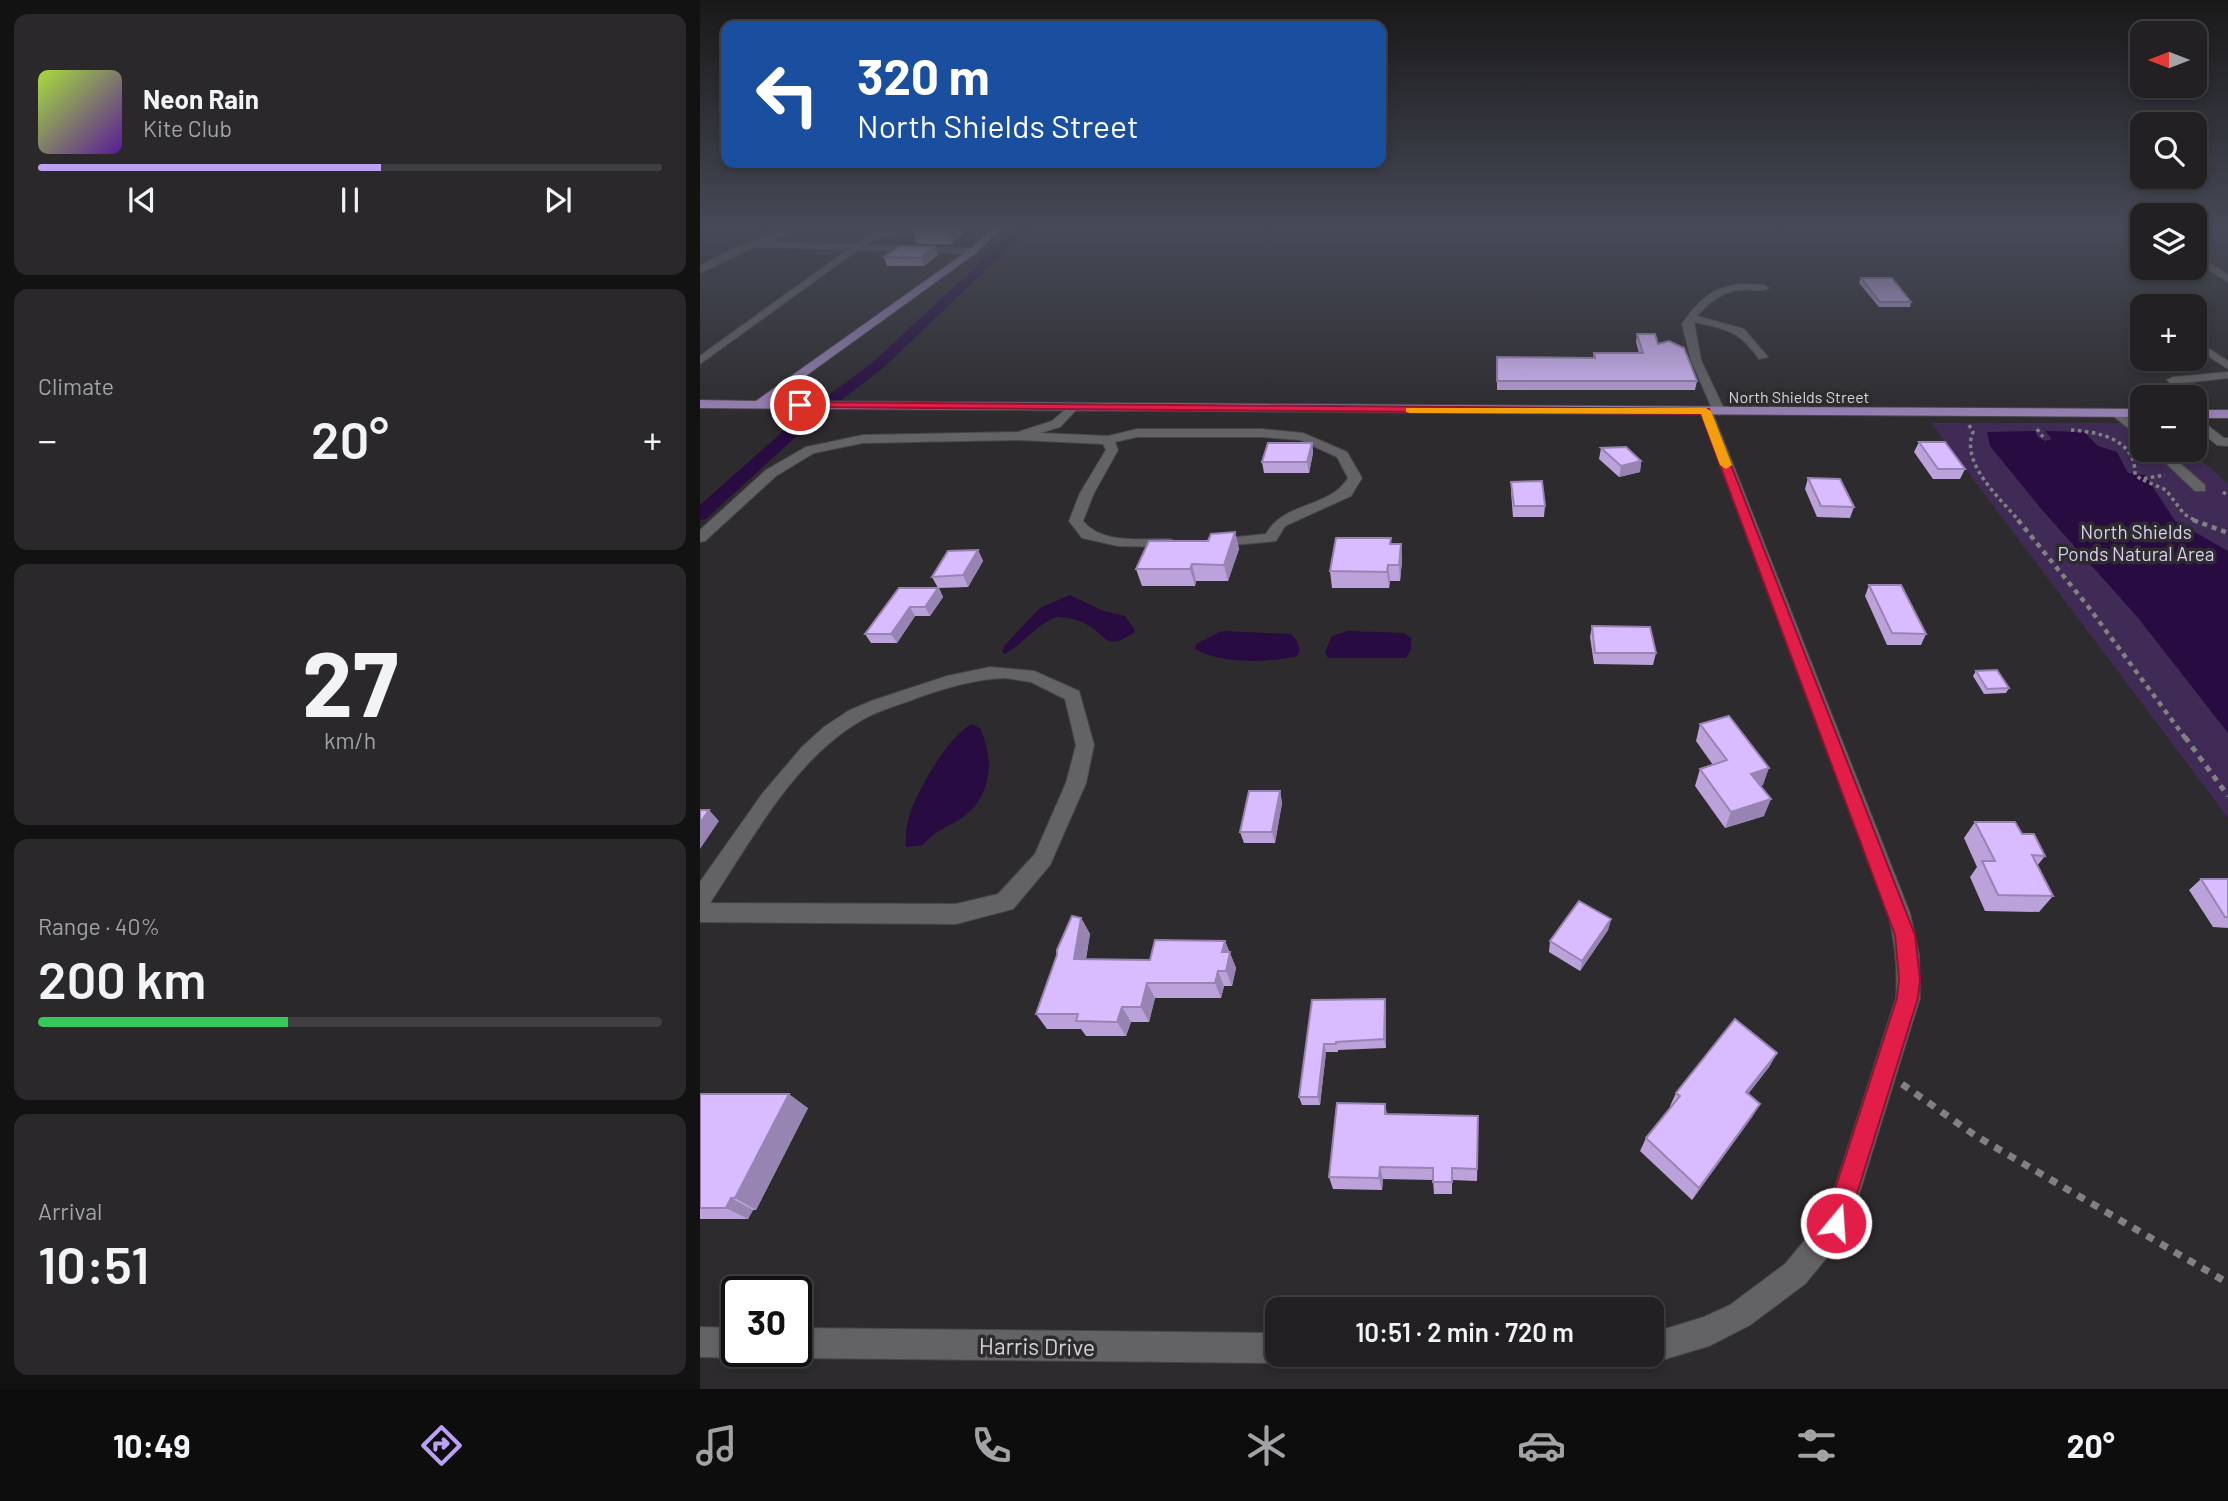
<!DOCTYPE html>
<meta charset="utf-8">
<style>
:root{--surface:#222022;--page:#2a282a;--text:#f1f3f6;--muted:#a2a3a5;--line:#3f3e40;--accent:#bca0f2}
body{margin:0;font-family:Barlow,sans-serif;background:var(--page);color:var(--text);height:100vh;display:flex;flex-direction:column;font-size:26px;white-space:nowrap}
*{box-sizing:border-box;margin:0}
p{font-size:23px;color:var(--muted)}
.icon{flex:none;width:38px;height:38px;fill:none;stroke:currentColor;stroke-width:2;stroke-linecap:round;stroke-linejoin:round}
.map{position:relative;flex:1;overflow:hidden}
.side{display:flex;flex-direction:column;gap:14px;padding:14px;background:#131213;width:700px}
.side>*{flex:none}
.top-card{position:absolute;left:21px;top:21px;width:665px;height:147px;border-radius:14px;box-shadow:0 4px 10px #0003,0 0 0 2px var(--line);background:#1a4fa0;color:#fff;overflow:hidden}
.needle{width:46px;rotate:270deg}
.buttons{position:absolute;left:1430px;top:21px;display:grid;gap:14px}
.buttons a{display:grid;place-items:center;width:77px;height:77px;border-radius:14px;background:var(--surface);box-shadow:0 4px 10px #0003,0 0 0 2px var(--line);font-size:35px}
.speed{position:absolute;left:21px;top:1276px;display:flex;gap:14px;font-size:35px;font-weight:700;text-align:center}
.speed>*{display:grid;place-content:center;width:91px;height:91px;border-radius:50%;background:var(--surface);box-shadow:0 4px 10px #0003,0 0 0 2px var(--line);line-height:1}
.speed .limit{border:4px solid #111;border-radius:10px;background:#fff;color:#111}
.pin{position:absolute;display:grid;place-items:center;width:60px;height:60px;color:#fff;margin:-30px;border:4px solid #fff;border-radius:50%;box-shadow:0 2px 7px #0007}
.me{position:absolute;width:77px;margin:-38px;rotate:18deg;stroke-linejoin:round;filter:drop-shadow(0 0 5px #0008)}
.turn{display:flex;align-items:center;gap:24px;height:147px;padding:0 21px;font-size:32px}
.turn .icon{width:91px;height:91px;stroke-width:2.5}
.turn b{display:block;font-size:49px;line-height:60px}
.big{font-size:52px;font-weight:600;line-height:1.1}
.side .widget{flex:1;display:flex;flex-direction:column;justify-content:center;gap:10px;min-width:0;padding:0 24px;border-radius:14px;background:var(--page)}
.side .dial{align-items:center;gap:0}
.dial b{font-size:91px;line-height:1}
.song{display:flex;align-items:center;gap:21px}
.cover{width:84px;height:84px;border-radius:10px;background:linear-gradient(135deg,hsl(80 70% 55%),hsl(270 70% 35%))}
.played{height:7px;border-radius:4px;background:linear-gradient(90deg,var(--accent) 55%,var(--line) 55%)}
.keys{display:flex;justify-content:space-around;direction:ltr}
.heat{display:flex;justify-content:space-between;align-items:center;font-size:38px;direction:ltr}
.charge{height:10px;border-radius:5px;background:linear-gradient(90deg,#34c759 40%,var(--line) 0)}
.trip{position:absolute;left:565px;top:1297px;width:399px;height:70px;border-radius:14px;background:var(--surface);box-shadow:0 4px 10px #0003,0 0 0 2px var(--line);font-weight:600;line-height:70px;text-align:center}
.tabs{display:flex;height:112px;justify-content:space-around;align-items:center;background:#0e0d0e;color:var(--muted)}
.tabs .icon{width:49px;height:49px}
.tabs .on{color:var(--accent)}
.tabs b{font-size:32px;color:var(--text)}
main{display:flex;flex:1;min-height:0}
.map>svg:first-child{display:block}
.green{fill:#3f2b55}
.water{fill:#280b41}
.lines{fill:none;stroke-linecap:round;stroke-linejoin:round}
.canal{fill:#280b41;fill-rule:evenodd}
.minor-casing{stroke:#474649;stroke-width:2}
.major-casing{stroke:#474649;stroke-width:2}
.path-far3{stroke:#818082;stroke-width:3.5;stroke-dasharray:3.5 3.5;stroke-linecap:butt}
.path-far2{stroke:#818082;stroke-width:4.5;stroke-dasharray:5 5;stroke-linecap:butt}
.path-far1{stroke:#818082;stroke-width:5;stroke-dasharray:6 6;stroke-linecap:butt}
.path{stroke:#818082;stroke-width:7;stroke-dasharray:8 8;stroke-linecap:butt}
.minor{fill:#636265;fill-rule:evenodd}
.major{fill:#9881b5;fill-rule:evenodd}
.wall{fill:#bba2db}
.shaded-wall{fill:#9884b2}
.building{fill:#d9bcff;stroke:#9884b2;stroke-width:2}
.route{fill:#e11d48;stroke:#92132f;stroke-width:2}
.slow{fill:#f59e0b}
.labels{text-anchor:middle;dominant-baseline:central;stroke-width:7;stroke-linejoin:round;paint-order:stroke}
.far-street-label{font-size:16px;fill:#d6d5d7;stroke:#2d2b2e}
.park-label{font-size:19px;fill:#decff2;stroke:#2d2b2e}
.near-street-label{font-size:23px;fill:#d6d5d7;stroke:#2d2b2e}
</style>
<main>
<section class="side">
<div class="widget">
<div class="song"><i class="cover"></i><div><b>Neon Rain</b><p>Kite Club</p></div></div>
<div class="played"></div>
<div class="keys"><svg class="icon" aria-label="previous" viewBox="0 0 24 24"><path d="M18 5L8 12l10 7zM5 5v14"/></svg><svg class="icon" aria-label="pause" viewBox="0 0 24 24"><path d="M8 5v14M16 5v14"/></svg><svg class="icon" aria-label="next" viewBox="0 0 24 24"><path d="M6 5l10 7-10 7zM19 5v14"/></svg></div>
</div>
<div class="widget"><p>Climate</p>
<div class="heat"><a>−</a><b class="big">20°</b><a>+</a></div>
</div>
<div class="widget dial"><b>27</b><p>km/h</p></div>
<div class="widget"><p>Range · 40%</p><b class="big">200 km</b><div class="charge"></div></div>
<div class="widget"><p>Arrival</p><b class="big">10:51</b></div>
</section>
<div class="map">
<svg width="1528" height="1389" viewBox="0 0 1528 1389">
<rect width="100%" height="100%" fill="#2d2b2e"/>
<path class="green" d="M1231 423H1442V450H1490L1528 484V818Z"/>
<path class="water" d="M1335 431 1338 437 1345 441 1352 439 1345 431 1384 432 1398 446 1417 452 1428 473 1445 475 1475 521 1528 551V733L1439 619 1343 511 1290 446 1287 432Z
M370 595 401 610 425 616 435 630 434 633C402 652 409 635 384 623 376 619 365 617 356 617 335 626 324 643 305 654L302 651 304 646 340 608Z
M522 631 591 634 597 641 600 650 597 656C567 663 522 664 495 649L496 644Z
M648 631 704 633 711 638V649L706 658H628L625 652 632 636Z
M272 724 280 728C294 758 293 795 263 817 249 827 233 831 223 845L206 847C205 834 207 820 212 808 221 785 250 734 272 724Z"/>
<g class="lines">
<path class="canal" d="M320 226H332L182 369 110 424 6 519 0 520V505L98 418 172 363Z"/>
<g class="minor-casing">
<path id="minor" d="M98 226H111L69 242 154 245 179 226H189L184 231 239 226C223 241 187 228 165 245L273 248 277 251 273 254 158 250 0 364V356L147 250 55 247 0 273V266L34 248Z
M1494 254 1528 275V282L1494 261Z
M1038 284 1064 285 1069 288C1063 292 1060 290 1052 290 1028 288 1013 298 997 316L1044 329 1068 357 1059 359C1040 331 1026 329 994 322L1001 360 1025 411 1019 415 1013 411 991 360 982 324C997 302 1011 288 1038 284Z
M1494 339 1528 361V369L1494 347Z
M1528 372V378L1482 383 1496 397 1494 399 1484 397 1467 380 1473 377Z
M372 404 378 408 360 427 340 433 408 436 437 429H562L603 433 647 452 662 478 651 496 585 526 576 541 513 547 508 546 506 543 508 540 566 534C584 501 629 509 648 478L637 457 600 440 562 437H437L415 442 418 450 394 493 383 521C402 545 443 538 471 539L478 543 471 547 418 546 382 538 369 521 380 493 406 450 403 444 319 440 163 443 114 453 76 476 5 541 0 542V530L66 470 106 447 163 435 318 432 352 421Z
M1002 408 1012 411 1210 913 1219 955 1220 998 1147 1233 1105 1284 1050 1325 1009 1346 952 1363 941 1359 940 1354H952V1333L1004 1317 1030 1305 1085 1264 1126 1215 1196 998C1198 969 1195 941 1188 913L1000 411Z
M1417 409 1442 429V439L1413 416 1411 413Z
M1494 415 1524 438H1528V446L1517 445 1494 426Z
M1452 450H1465L1505 485V491H1495Z
M290 667 334 671 379 691 394 745 386 783 350 865 313 909 256 924 0 922V882L62 794 102 747 124 727 148 711 171 701 247 676ZM305 678 331 682 365 699 376 745 366 783 335 854 298 894 256 904 10 903C53 838 94 759 162 720 179 710 199 705 217 698 246 688 274 679 305 678Z
M0 1327 37 1328V1351H49L48 1354 37 1358 0 1357Z
M96 1328 578 1333V1354H590L589 1359 578 1363 96 1358 84 1351H96Z"/>
</g>
<g class="major-casing">
<path id="major" d="M295 226H304L276 253 71 401 1442 409V417L0 408V400L56 401 270 249Z
M1494 410H1528V418H1494Z"/>
</g>
<path class="path-far3" d="M1269 425 1273 432C1260 464 1301 499 1320 522
M1337 429 1343 437
M1371 430C1399 432 1436 439 1435 475L1441 479 1465 475
M1443 480 1466 490 1484 514 1498 522
M1523 492 1528 496"/>
<path class="path-far2" d="M1318 520 1387 605 1486 739
M1493 520 1528 533"/>
<path class="path-far1" d="M1485 737 1528 796"/>
<path class="path" d="M1202 1084 1276 1136 1528 1283"/>
<use href="#minor" class="minor"/>
<use href="#major" class="major"/>
</g>
<path class="wall" d="M214 235H263L251 245 217 244Z
M234 247 238 255 224 266H187L184 257Z
M1161 278 1211 302 1210 307H1179L1159 283Z
M937 334 958 344 997 381 995 390H797V357L893 358 894 353H939L936 342Z
M1219 442 1265 469 1260 479H1233L1214 452Z
M612 443 613 453 609 473H564L562 462Z
M901 448 941 461 940 472 919 477 899 459Z
M1108 478 1154 507 1150 518 1117 517 1105 489Z
M811 482 845 506 844 517H813L811 492Z
M535 532 539 549 528 581H496L495 586H442L436 569 508 541Z
M691 538V544H701L702 561 700 581H690L689 588H632L630 571Z
M278 550 283 561 268 587 239 588 243 597 230 616H215L197 643H171L165 634 238 588 232 577Z
M1169 585 1226 634 1221 645H1187L1165 596Z
M892 626 956 653 953 665 894 664 890 637Z
M1276 671 1309 688 1306 693 1284 694 1273 676Z
M1000 724 1063 785 1060 786 1064 816 1025 828 995 786 1000 769 1013 765 996 741Z
M580 791 582 803 575 843H544L540 832Z
M1275 822 1322 834 1345 856 1337 866 1353 896 1339 912 1285 911 1270 877 1277 867 1264 838Z
M1501 879H1528V928L1513 927 1489 890Z
M381 918 390 934 386 959 450 960 525 941 536 968 532 986H524L521 998H455L449 1022H431L426 1036H386L381 1029H347L336 1014Z
M911 919 908 930 880 971 849 952 850 941Z
M685 999 686 1008V1048L638 1050V1052H626L620 1105H602L599 1097 612 1000Z
M1077 1053 1069 1067 1048 1094 1060 1104 1052 1117 992 1200 940 1151 946 1138 971 1107 970 1106 976 1093Z
M0 1094 108 1108 56 1210H53L48 1219H0Z
M685 1104 687 1114 778 1116 777 1181 752 1180V1194H734L733 1180 683 1179 682 1190 633 1189 629 1177Z"/>
<path class="shaded-wall" d="M260 227 263 235 251 245 248 236Z
M234 247 238 255 224 266 220 258Z
M612 443 613 453 609 473 607 462Z
M941 461 940 472 919 477 921 466Z
M535 532 539 549 528 581 524 565Z
M701 544 702 561 700 581 699 565Z
M278 550 283 561 268 587 263 575Z
M492 564 496 581 495 586 490 569Z
M688 565 690 581 689 588 687 572Z
M238 588 243 597 230 616 225 607Z
M210 607 215 616 197 643 191 634Z
M1069 768 1063 785 1045 790 1051 774Z
M580 791 582 803 575 843 572 832Z
M1071 799 1064 816 1025 828 1031 812Z
M9 810 19 821 0 849V823Z
M381 918 390 934 383 975 374 959Z
M911 919 908 930 880 971 882 961Z
M525 941 536 968 532 986 526 971 522 952Z
M518 971 524 986 521 998 515 983Z
M447 983 455 998 449 1022 441 1007Z
M685 999 686 1008V1048L684 1039Z
M422 1007 431 1022 426 1036 417 1022Z
M624 1044 626 1052 620 1105 618 1097Z
M1077 1053 1069 1067 1039 1106 1046 1092Z
M89 1094 108 1108 56 1210 35 1198Z
M1060 1104 1052 1117 992 1200 999 1188Z
M680 1167 683 1179 682 1190 679 1178Z
M31 1198 53 1210 48 1219 26 1208Z"/>
<path class="building" d="M226 227H260L248 236 214 235Z
M200 246 234 247 220 258 184 257Z
M1161 278H1192L1211 302H1180Z
M937 334H955L958 344 969 341 984 348 997 381H797V357L895 358 894 353H943Z
M1219 442H1245L1265 469H1238Z
M568 443H612L607 462H562Z
M926 447 941 461 921 466 901 448Z
M1108 478 1140 479 1154 507 1121 506Z
M842 481 845 506H814L811 482Z
M535 532 524 565 492 564 490 569H436L449 541H508L511 534Z
M636 538H691L690 544H701L699 565H688L687 572 630 571Z
M278 550 263 575 232 577 248 551Z
M1169 585H1201L1226 634 1192 633Z
M199 588H238L225 607H210L191 634H165Z
M892 626 950 627 956 653H895Z
M1297 670 1309 688 1287 689 1276 671Z
M1029 716 1069 768 1051 774 1071 799 1031 812 1000 769 1027 760 1000 724Z
M549 791H580L572 832H540Z
M0 810H9L0 823Z
M1275 822H1315L1322 834H1334L1345 856 1332 855 1353 896 1298 895 1282 861H1295Z
M1501 879H1528V917H1525Z
M879 901 911 919 882 961 850 941Z
M372 916 381 918 374 959 450 960 455 940 525 941 522 952H530L526 971H518L515 983H447L441 1007H422L417 1022 376 1021 378 1014H336L357 955V950Z
M685 999 684 1039 636 1042V1044H624L618 1097H599L612 1000Z
M1035 1019 1077 1053 1046 1092 1060 1104 999 1188 946 1138 980 1096 976 1093Z
M0 1094H89L35 1198H31L26 1208H0Z
M637 1103 685 1104V1114L778 1116 777 1169 752 1168V1182H733V1168L680 1167 679 1178 629 1177Z"/>
<linearGradient id="sky" x2="0" y2="1"><stop stop-color="#191819"/><stop offset="0.54" stop-color="#464a57"/><stop offset="1" stop-color="#464a57" stop-opacity="0"/></linearGradient>
<rect width="1528" height="421" fill="url(#sky)"/>
<path class="route" d="M100 402 1009 409 1215 935 1220 979 1218 998 1145 1232 1136 1236 1127 1232 1124 1223 1197 998 1199 979 1195 935 1001 414 96 407 95 405Z"/>
<path class="slow" d="M706 408H1006L1011 411 1032 465 1026 469 1020 465 1001 414 710 413 706 412Z"/>
<g class="labels">
<g class="far-street-label">
<text x="1099" y="396">North Shields Street</text>
</g>
<g class="park-label">
<text x="1436" y="531">North Shields<tspan x="1436" dy="22">Ponds Natural Area</tspan></text>
</g>
<g class="near-street-label">
<text transform="translate(337 1346) rotate(1)">Harris Drive</text>
</g>
</g>
</svg>
<div class="buttons">
<a><svg class="needle" viewBox="-14 -14 28 28"><path d="M0-13l5 13h-10z" fill="#e53935"/><path d="M0 13l5-13h-10z" fill="#a2a3a5"/></svg></a>
<a><svg class="icon" aria-label="search" viewBox="0 0 24 24"><circle cx="10" cy="10" r="6"/><path d="M15 15l6 6"/></svg></a>
<a><svg class="icon" aria-label="layers" viewBox="0 0 24 24"><path d="M12 4l9 5-9 5-9-5zM3 14l9 5 9-5"/></svg></a>
<a>+</a>
<a>−</a>
</div>
<div class="speed"><div class="limit">30</div></div>
<div class="pin" style="left:100px;top:405px;background:#d93025"><svg class="icon" aria-label="arrive" viewBox="0 0 24 24"><path d="M6 21V4h12l-3 4 3 4H6"/></svg></div>
<svg class="me" style="left:1136px;top:1223px" viewBox="-20 -20 40 40"><circle r="17" fill="#e11d48" stroke="#fff" stroke-width="3"/><path d="M0-11L8 9 0 5-8 9z" fill="#fff"/></svg>
<div class="trip">10:51 · 2 min · 720 m</div>
<div class="top-card">
<div class="turn"><svg class="icon" aria-label="left" viewBox="0 0 24 24"><path d="M17 20v-9H6M10 6l-5 5 5 5"/></svg><div><b>320 m</b>North Shields Street</div></div>
</div>
</div>
</main>
<nav class="tabs">
<b>10:49</b>
<svg class="icon on" aria-label="directions" viewBox="0 0 24 24"><path d="M12 3l9 9-9 9-9-9zM9 14v-3h6M13 9l2 2-2 2"/></svg>
<svg class="icon" aria-label="music" viewBox="0 0 24 24"><path d="M9 18V5l10-2v13"/><circle cx="6" cy="18" r="3"/><circle cx="16" cy="16" r="3"/></svg>
<svg class="icon" aria-label="phone" viewBox="0 0 24 24"><path d="M5 4h4l2 5-3 2q2 4 5 5l2-3 5 2v4C11 20 4 13 5 4z"/></svg>
<svg class="icon" aria-label="climate" viewBox="0 0 24 24"><path d="M12 3v18M4 7l16 10M4 17L20 7"/></svg>
<svg class="icon" aria-label="car" viewBox="0 0 24 24"><path d="M5 17H2v-5l4-1 3-4h7l3 4 3 1v5h-3M9 17h6M6 11h13"/><circle cx="7" cy="17" r="2"/><circle cx="17" cy="17" r="2"/></svg>
<svg class="icon" aria-label="filters" viewBox="0 0 24 24"><path d="M4 7h16M4 17h16"/><circle cx="9" cy="7" r="2"/><circle cx="15" cy="17" r="2"/></svg>
<b>20°</b>
</nav>
